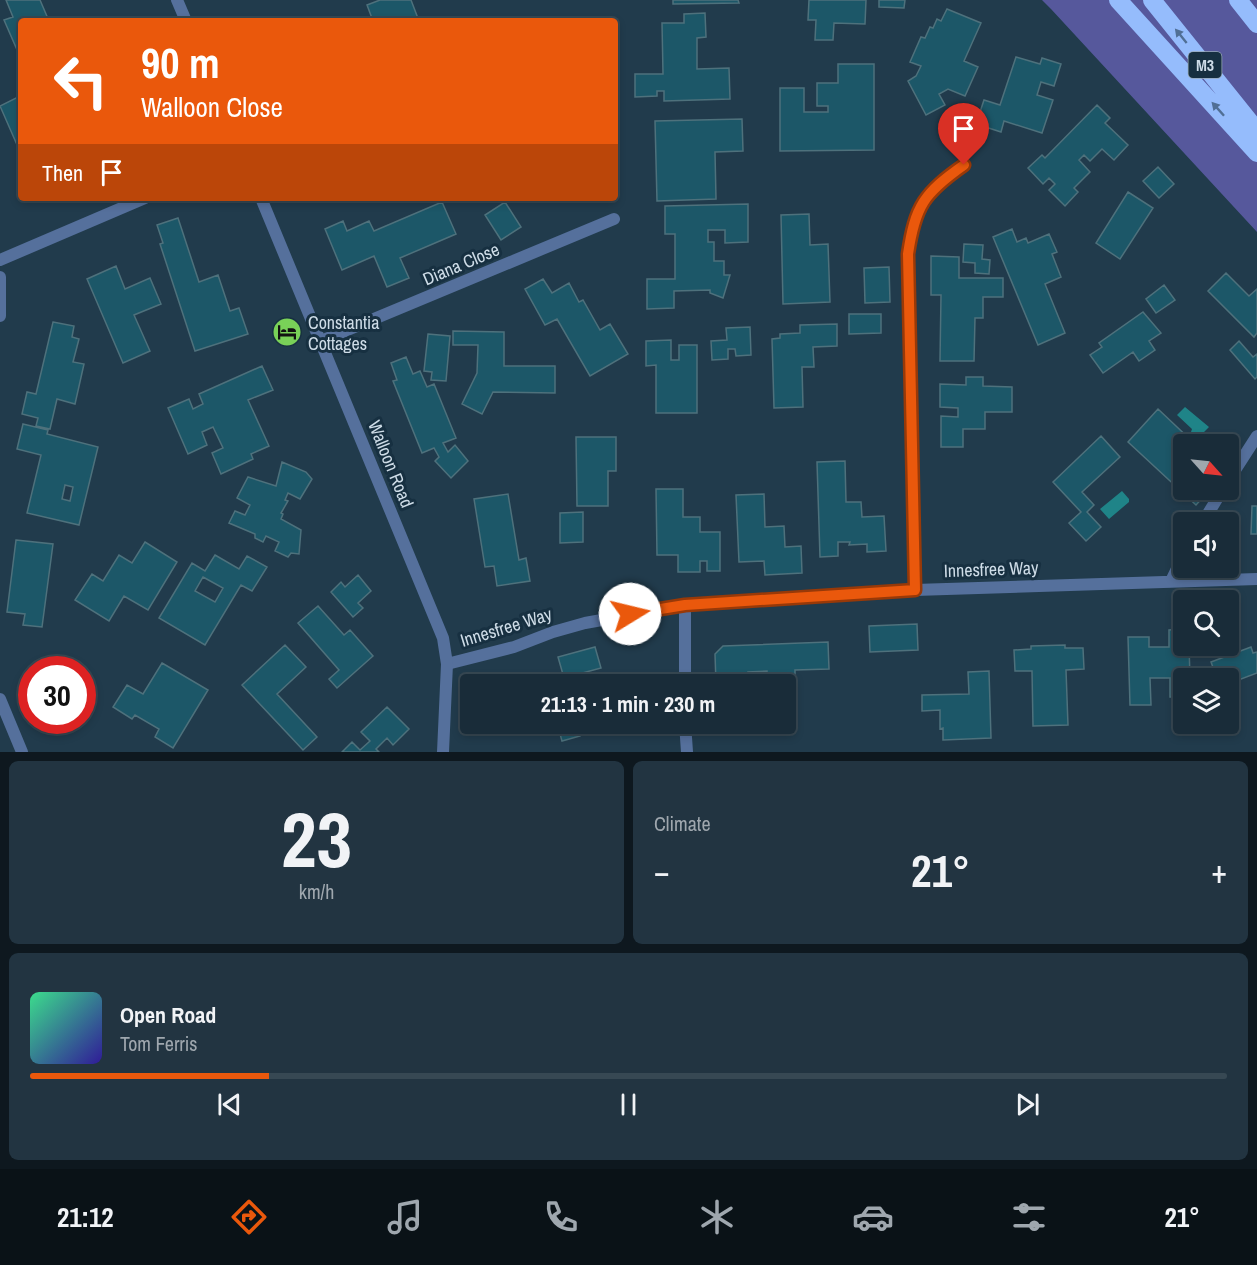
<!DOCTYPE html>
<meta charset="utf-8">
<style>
:root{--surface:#192c39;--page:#223441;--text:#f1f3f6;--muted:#9fa7ae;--line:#374853;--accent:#ea580c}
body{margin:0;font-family:"Archivo Narrow",sans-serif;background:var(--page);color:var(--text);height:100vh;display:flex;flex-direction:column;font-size:22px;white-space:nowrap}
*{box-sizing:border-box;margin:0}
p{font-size:20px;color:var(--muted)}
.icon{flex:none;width:33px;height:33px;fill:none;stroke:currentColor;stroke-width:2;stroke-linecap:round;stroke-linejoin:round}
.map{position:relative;height:752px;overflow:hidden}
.panel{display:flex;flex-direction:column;gap:9px;padding:9px;background:#0e181f;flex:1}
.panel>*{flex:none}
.banner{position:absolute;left:18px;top:18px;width:600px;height:183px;border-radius:6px;box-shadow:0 3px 9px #0003,0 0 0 2px var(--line);background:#ea580c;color:#fff;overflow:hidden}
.needle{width:39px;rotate:117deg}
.controls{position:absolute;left:1173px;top:434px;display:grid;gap:12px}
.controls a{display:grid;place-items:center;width:66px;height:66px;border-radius:6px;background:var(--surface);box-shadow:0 3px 9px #0003,0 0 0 2px var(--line);font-size:30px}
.speed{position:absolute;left:18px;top:656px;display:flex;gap:12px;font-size:30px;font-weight:700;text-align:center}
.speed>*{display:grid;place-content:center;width:78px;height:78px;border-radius:50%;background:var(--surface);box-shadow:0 3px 9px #0003,0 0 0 2px var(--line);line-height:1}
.speed .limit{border:9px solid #d22;background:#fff;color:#111}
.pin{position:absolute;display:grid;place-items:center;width:51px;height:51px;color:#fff;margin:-62px -26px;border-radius:50% 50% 50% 0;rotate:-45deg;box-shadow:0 0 6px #0007}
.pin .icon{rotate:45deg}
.me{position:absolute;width:66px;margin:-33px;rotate:81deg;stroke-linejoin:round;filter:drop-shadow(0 0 4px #0008)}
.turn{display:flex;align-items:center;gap:21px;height:126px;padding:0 24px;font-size:27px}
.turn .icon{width:78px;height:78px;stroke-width:2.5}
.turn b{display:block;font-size:42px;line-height:51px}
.then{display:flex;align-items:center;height:57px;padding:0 24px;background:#0003;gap:12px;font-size:22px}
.big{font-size:45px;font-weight:700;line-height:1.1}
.panel .tile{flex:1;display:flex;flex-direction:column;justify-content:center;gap:9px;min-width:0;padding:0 21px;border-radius:9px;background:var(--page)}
.panel .dial{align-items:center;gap:0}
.dial b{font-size:78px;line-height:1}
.song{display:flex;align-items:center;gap:18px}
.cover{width:72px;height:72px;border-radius:9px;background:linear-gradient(135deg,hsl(150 70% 55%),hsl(250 70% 35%))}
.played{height:6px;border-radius:3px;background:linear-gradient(90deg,var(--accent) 20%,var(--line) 20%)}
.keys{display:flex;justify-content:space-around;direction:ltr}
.heat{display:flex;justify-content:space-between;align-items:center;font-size:33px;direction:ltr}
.panel .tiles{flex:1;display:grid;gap:9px;grid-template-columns:1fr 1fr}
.tile:last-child{grid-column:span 2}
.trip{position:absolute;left:460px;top:674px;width:336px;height:60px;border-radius:6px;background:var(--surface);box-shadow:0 3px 9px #0003,0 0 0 2px var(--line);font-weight:700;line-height:60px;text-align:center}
.dock{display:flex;height:96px;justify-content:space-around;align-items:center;background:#0a1217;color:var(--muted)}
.dock .icon{width:42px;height:42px}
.dock .current{color:var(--accent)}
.dock b{font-size:27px;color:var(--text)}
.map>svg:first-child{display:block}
.green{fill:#56589c}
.water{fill:#1f8488}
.building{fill:#1c5768;stroke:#4e717c;stroke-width:1.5;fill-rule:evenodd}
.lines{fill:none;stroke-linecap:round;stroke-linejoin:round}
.minor{stroke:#55709c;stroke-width:12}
.tertiary{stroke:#55709c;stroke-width:12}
.motorway{stroke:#95bcfc;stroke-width:18}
.oneway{fill:#506f95}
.route-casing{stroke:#983908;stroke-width:15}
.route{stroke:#ea580c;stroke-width:10}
.labels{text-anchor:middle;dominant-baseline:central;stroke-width:6;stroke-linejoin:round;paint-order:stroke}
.shield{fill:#173041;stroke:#97a8b5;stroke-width:1.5}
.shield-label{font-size:16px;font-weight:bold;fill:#cedce7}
.street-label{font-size:18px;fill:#cedce7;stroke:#173041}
.poi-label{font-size:18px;fill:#cedce7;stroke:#173041;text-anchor:start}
</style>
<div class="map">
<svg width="1257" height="752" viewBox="0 0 1257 752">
<rect width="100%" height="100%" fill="#213b4c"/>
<path class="green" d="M1042 0H1257V232L1051 9Z"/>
<path class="water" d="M1185 407 1209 427 1195 441 1190 435 1192 429 1177 415Z
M1122 491 1129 499V502L1109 519 1100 509Z"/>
<path class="building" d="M6 0H40L49 21H21V51L18 52 4 20 13 17Z
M380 0H411L419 21H373L367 5Z
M673 0H738L739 3 673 4Z
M809 0H866L865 24 834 23 833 40H815L816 20H808Z
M879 0H905L904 8 879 7Z
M947 9 981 23 964 61 978 67 965 96 948 89 939 94 945 105 926 115 908 81 916 76 921 66 910 62 921 37 925 38 930 27 933 28 937 19 941 21Z
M705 13 706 37 697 38V69L729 68 730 99 664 101V91H657V96L635 97V74H663L662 23H684V14Z
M1016 57 1040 64 1042 58 1061 64 1054 86 1041 82 1037 95 1053 100 1042 133 1004 121 1001 132 976 124 984 100 1000 105Z
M838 64H874V150L780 151V88H804V112H828V106H817V83H838Z
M20 96 21 99V154L0 106Z
M1097 105 1110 118 1105 123 1128 145 1114 160 1102 149 1090 161 1084 155 1079 160 1090 172 1074 188 1078 192 1065 206 1049 190 1055 184 1049 178 1043 184 1028 168 1042 155 1045 158Z
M742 119 743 151 715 152 716 199 657 201 655 121Z
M1158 167 1174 184 1159 198 1143 181Z
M1128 192 1153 208 1120 259 1096 243Z
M442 202 456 234 400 258 409 278 387 287 374 256 342 270 325 229 343 221 347 231 369 221 374 231Z
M505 202 521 227 501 240 485 215Z
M748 204V242L725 243V230H708V242H714V261H724V275H730L723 298 710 293V290L674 291V308L647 309V279H675V234H665V206Z
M809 214 810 245 828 244 830 302 783 304 781 215Z
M178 218 199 282 218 275 230 311 239 308 248 334 195 351 160 244 163 243 157 225Z
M1012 229 1017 242 1026 238 1028 243 1049 234 1057 252 1052 254 1061 277 1045 284 1065 333 1038 345 993 237Z
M964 244 983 245 982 259 990 260 989 274 975 273V263L963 262Z
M931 256 959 257V278H1003V297H983V318H975L974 361H940L941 295H931Z
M116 266 125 289 150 278 161 304 134 315 150 351 123 363 87 279Z
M889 267 890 302 865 303 864 268Z
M1226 273 1249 296 1257 289V333L1254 337 1208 291Z
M543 279 552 293 569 283 579 302 583 300 600 330 610 324 628 354 590 376 557 319 545 325 525 289Z
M1164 285 1175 300 1156 313 1146 299Z
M1143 312 1161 333 1149 341 1155 350 1139 361 1133 352 1103 373 1090 355 1102 347 1099 343Z
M849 314H881V333L849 334Z
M53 322 74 326 72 337 79 339 73 362 84 364 75 404 57 399 50 429 36 426 38 418 22 414 27 392 36 394Z
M837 324V346L813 347 814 367H802L803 407 774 408 772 339 780 338V334L800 333V325Z
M750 327 751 355 736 356 735 349H728V359L712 360 711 341 727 340 726 328Z
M453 331 504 332V366H555V393L493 392 482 414 462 404 477 373 478 345H453Z
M428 334 450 336 446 381 431 380 432 372 424 371Z
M671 340V360H679V345H697V413H656V365L646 366V341Z
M1239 341 1253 357 1257 354V377L1255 379 1230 350Z
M406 357 413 374 420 371 427 387 434 384 456 438 443 443 448 452 455 445 468 461 451 478 435 461 439 457 434 448 422 453 393 381 397 380 391 363Z
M262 366 273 390 248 400 269 446 251 454 253 459 221 474 212 453 223 448 213 427 202 432 207 445 188 454 168 408 189 399 193 409 203 404 199 394Z
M966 377H983V386L1012 387V412H985V429H963V447H941V416L958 417V408L940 407V384L966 385Z
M1158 409 1195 444H1184V489H1203L1207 493 1196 505 1128 442Z
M23 424 48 430 47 434 98 447 79 525 27 513 41 455 17 449ZM65 485 73 487 70 501 62 499Z
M1101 436 1120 457 1082 492 1094 505 1087 512 1101 527 1086 541 1069 523 1081 512 1053 482Z
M576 437H616V471H608V506H577Z
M845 461 846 502H861L862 517 884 516 886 551 867 552V544L849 545 850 542H838V556L820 557 817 462Z
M282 462 306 472 312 479 300 499 288 493 285 500 288 501 281 513 283 514 281 519 301 530 299 554 291 553 288 557 275 551 279 542 266 536 263 542 255 538V534L229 523 235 511 245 515 250 505 237 498 248 477 276 486Z
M656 489H683V517H700V532H720V571H707V561H700V572H678V555H657Z
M508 494 519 560 526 558 530 581 497 586 494 566 485 567 474 499Z
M764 494 765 527 784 526 785 547 801 546 802 573 765 575 764 561 739 562 736 495Z
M1252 506H1257V534H1251Z
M583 512V542L560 543V513Z
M16 540 53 544 42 627 23 625 25 614 7 612Z
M145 542 177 562 148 610 124 596 109 621 75 600 92 574 103 581 119 555 132 563Z
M215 555 239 569 247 556 267 567 252 591 241 585 205 645 159 618 192 563 205 571ZM203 577 223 588 215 602 195 591Z
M358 575 371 591 358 603 363 608 353 617 331 592 341 582 345 587Z
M318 606 344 635 350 630 373 656 337 688 329 679 339 670 298 623Z
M917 624 918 650 870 652 869 626Z
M1184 629V645H1189L1190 678H1184V697H1170V678H1150L1151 705H1130L1128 637H1149V647H1169V630Z
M828 642 829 669 795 670V676L767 677V671L748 672 749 684H716L715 654 723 646Z
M285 645 306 667 277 694 317 737 303 750 242 685Z
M1065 645V648H1083L1084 669 1066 670 1068 725 1033 726 1032 671H1015L1014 650 1031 649V646Z
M595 647 601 668 564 678 558 657Z
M1251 647 1253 653 1257 652V673L1228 684V678H1217L1211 662Z
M162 663 208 690 173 748 155 737 159 729 135 715 132 719 113 707 127 685 143 694Z
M989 671 991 738 943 740V728L940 729V710L922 711V695L969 694 968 672Z
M387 707 409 729 393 745 387 738 376 749 379 752H342L352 742 360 750 370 741 361 732Z
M557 723H614L615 727 596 732 595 727 579 731 580 736 562 741Z"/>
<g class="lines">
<path class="minor" d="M0 260 145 198
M0 277V316
M321 341 614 219
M1228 481 1257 436
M1203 522 1223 489
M1171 581 1184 554
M915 590 908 254C915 206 923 193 964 165
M685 605V684
M447 664 514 647 553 632 585 623 685 605 915 590 1257 579
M0 699 22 752
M685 723 687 752"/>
<path class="tertiary" d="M177 0 186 21
M261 198 443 638 447 664 443 752"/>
<path class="motorway" d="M1118 0 1257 153
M1152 0 1257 131
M1238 0 1257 24"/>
</g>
<defs><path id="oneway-solid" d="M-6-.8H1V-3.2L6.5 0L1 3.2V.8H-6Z" transform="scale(1.5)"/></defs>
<g class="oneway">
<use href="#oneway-solid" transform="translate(1181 36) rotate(-129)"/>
<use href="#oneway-solid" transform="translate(1218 109) rotate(-132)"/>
</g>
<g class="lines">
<g class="route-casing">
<path id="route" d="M630 614 685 605 915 590 908 254C915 206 924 193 964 165"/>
</g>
<use href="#route" class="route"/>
</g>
<defs>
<g id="hotel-disc" transform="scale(1.5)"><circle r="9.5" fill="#79d158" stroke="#173041"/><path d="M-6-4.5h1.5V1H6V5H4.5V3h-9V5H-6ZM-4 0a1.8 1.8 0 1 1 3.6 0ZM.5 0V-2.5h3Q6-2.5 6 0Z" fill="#111"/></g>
</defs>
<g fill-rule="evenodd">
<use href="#hotel-disc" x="287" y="332"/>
</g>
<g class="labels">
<rect class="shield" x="1188.5" y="52" width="33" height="26" rx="4.5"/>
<g class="shield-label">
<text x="1205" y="65">M3</text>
</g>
<g class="street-label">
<text transform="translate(461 264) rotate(-23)">Diana Close</text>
<text transform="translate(391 464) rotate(68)">Walloon Road</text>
<text transform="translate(991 569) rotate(-2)">Innesfree Way</text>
<text transform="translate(506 627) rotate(-17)">Innesfree Way</text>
</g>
<g class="poi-label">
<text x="308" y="322">Constantia<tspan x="308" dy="21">Cottages</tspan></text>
</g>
</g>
</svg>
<div class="controls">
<a><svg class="needle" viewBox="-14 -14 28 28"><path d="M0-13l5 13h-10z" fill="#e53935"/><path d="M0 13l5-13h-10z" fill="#9fa7ae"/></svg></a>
<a><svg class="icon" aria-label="sound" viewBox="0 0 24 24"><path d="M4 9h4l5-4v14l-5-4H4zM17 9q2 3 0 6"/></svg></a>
<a><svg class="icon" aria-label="search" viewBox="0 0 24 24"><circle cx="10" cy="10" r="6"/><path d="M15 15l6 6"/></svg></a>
<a><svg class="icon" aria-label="layers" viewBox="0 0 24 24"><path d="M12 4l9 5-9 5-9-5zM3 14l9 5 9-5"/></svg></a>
</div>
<div class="speed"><div class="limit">30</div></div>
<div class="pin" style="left:964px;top:165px;background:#d93025"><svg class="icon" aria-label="arrive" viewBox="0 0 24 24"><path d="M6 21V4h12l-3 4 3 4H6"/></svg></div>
<svg class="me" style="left:630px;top:614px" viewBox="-20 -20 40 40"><circle r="19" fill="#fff"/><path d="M0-13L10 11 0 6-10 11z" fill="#ea580c"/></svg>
<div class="trip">21:13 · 1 min · 230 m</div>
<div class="banner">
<div class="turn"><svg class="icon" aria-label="left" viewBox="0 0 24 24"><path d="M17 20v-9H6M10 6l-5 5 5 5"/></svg><div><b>90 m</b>Walloon Close</div></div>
<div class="then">Then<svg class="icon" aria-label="arrive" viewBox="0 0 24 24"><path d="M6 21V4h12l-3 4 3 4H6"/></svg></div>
</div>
</div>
<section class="panel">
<div class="tiles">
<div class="tile dial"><b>23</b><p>km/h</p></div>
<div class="tile"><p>Climate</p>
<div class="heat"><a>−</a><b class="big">21°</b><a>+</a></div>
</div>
<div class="tile">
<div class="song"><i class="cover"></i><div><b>Open Road</b><p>Tom Ferris</p></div></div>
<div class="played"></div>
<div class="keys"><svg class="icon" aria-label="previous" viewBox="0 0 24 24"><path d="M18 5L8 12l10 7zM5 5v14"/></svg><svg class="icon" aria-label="pause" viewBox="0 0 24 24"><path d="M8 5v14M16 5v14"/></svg><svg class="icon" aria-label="next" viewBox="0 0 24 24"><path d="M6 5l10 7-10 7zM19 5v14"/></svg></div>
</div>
</div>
</section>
<nav class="dock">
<b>21:12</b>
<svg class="icon current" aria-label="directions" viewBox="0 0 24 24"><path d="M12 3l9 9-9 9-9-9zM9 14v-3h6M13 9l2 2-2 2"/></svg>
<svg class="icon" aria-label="music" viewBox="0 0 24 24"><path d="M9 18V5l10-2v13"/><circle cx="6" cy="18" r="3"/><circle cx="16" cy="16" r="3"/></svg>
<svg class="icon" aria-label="phone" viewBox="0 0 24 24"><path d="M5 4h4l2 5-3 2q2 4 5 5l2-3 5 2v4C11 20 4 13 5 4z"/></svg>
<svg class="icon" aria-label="climate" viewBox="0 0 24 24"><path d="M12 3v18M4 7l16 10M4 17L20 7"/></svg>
<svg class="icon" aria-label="car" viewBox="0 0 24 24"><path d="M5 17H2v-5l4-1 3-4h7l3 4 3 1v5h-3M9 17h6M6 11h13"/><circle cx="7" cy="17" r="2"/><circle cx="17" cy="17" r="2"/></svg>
<svg class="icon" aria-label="filters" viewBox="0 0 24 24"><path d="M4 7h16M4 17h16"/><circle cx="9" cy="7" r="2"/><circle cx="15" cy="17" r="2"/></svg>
<b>21°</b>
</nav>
